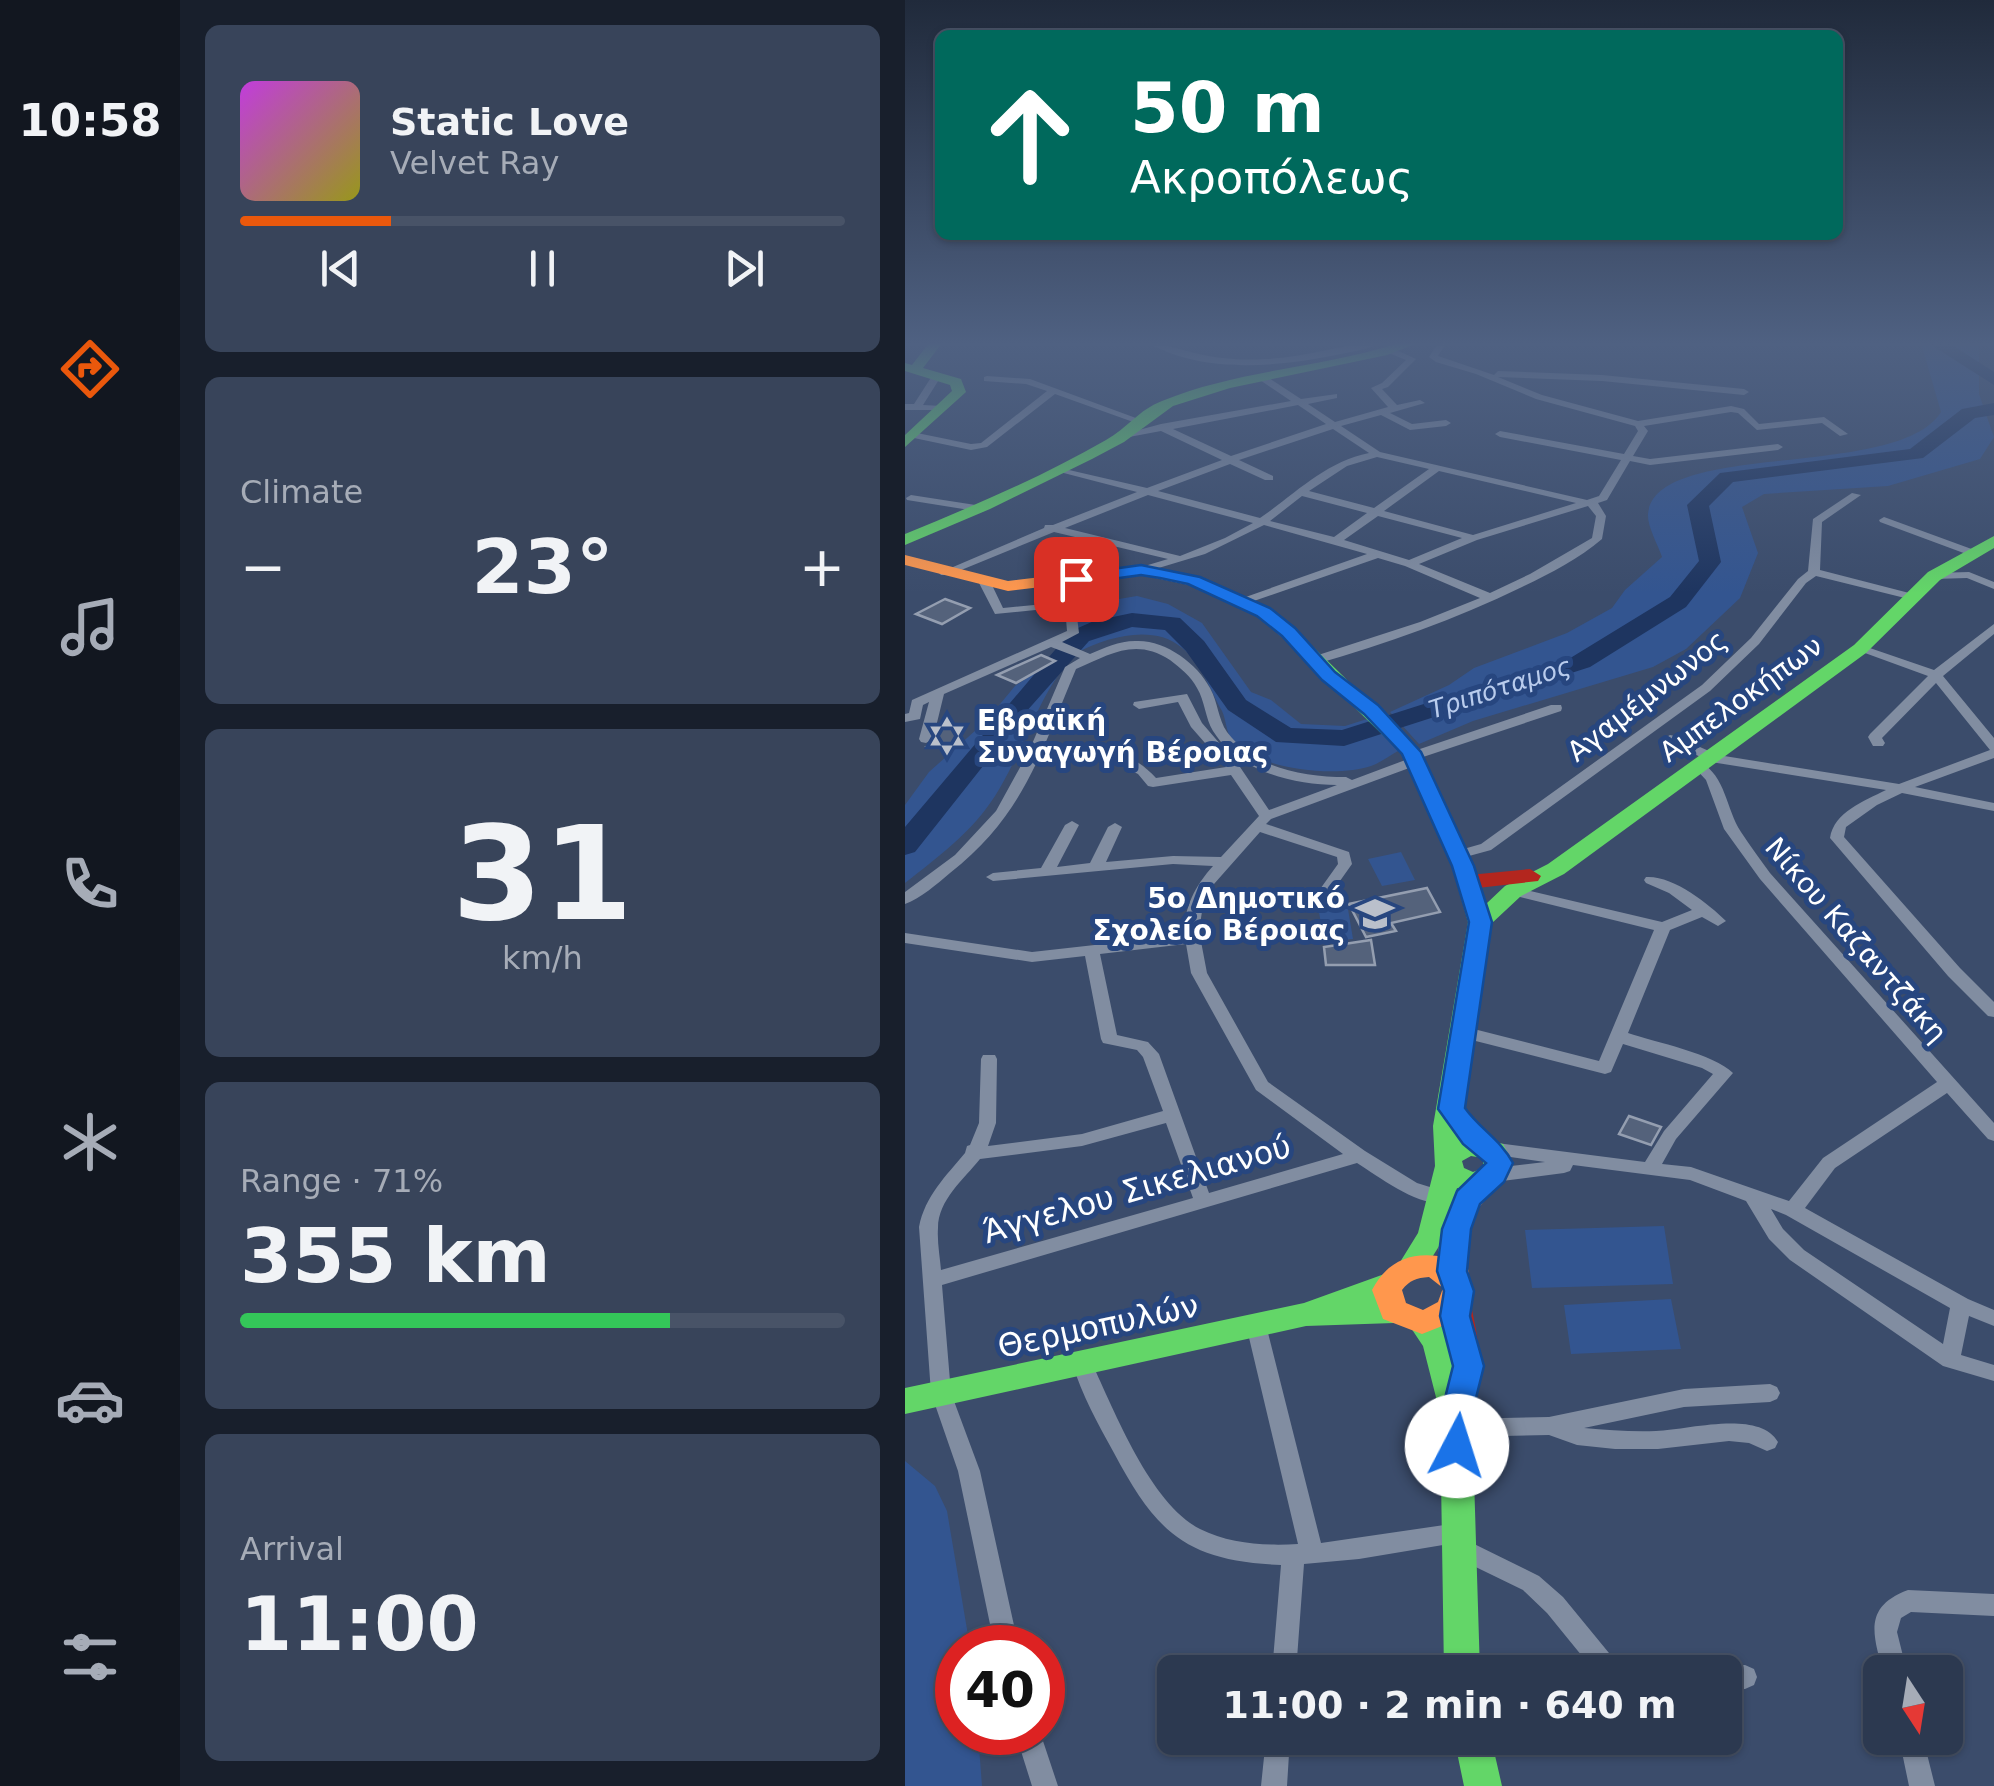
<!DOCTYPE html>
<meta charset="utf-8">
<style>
:root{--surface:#2c3950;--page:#38445a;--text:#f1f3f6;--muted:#a6acb7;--line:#485367;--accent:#ea580c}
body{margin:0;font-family:"DejaVu Sans",sans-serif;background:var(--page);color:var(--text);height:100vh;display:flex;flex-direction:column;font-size:38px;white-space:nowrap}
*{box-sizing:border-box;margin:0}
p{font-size:32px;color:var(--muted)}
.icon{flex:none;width:55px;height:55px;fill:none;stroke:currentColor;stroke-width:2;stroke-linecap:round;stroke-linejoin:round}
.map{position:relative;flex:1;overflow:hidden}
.details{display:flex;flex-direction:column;gap:25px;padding:25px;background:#181f2c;width:725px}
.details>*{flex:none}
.hud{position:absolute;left:30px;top:30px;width:908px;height:210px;border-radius:15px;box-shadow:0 2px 8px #0004,0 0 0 2px var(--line);background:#00695c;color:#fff;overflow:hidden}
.needle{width:65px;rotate:168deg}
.buttons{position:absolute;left:958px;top:1655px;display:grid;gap:20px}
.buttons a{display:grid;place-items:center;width:100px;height:100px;border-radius:15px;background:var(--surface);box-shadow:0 2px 8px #0004,0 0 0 2px var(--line);font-size:50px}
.speed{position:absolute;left:30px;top:1625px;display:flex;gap:20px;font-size:50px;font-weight:700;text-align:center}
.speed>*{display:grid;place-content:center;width:130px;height:130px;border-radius:50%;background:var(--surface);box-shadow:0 2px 8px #0004,0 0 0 2px var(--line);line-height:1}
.speed .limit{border:15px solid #d22;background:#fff;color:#111}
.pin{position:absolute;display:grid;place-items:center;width:85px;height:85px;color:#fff;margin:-42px;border-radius:20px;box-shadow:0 5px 15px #0006}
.me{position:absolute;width:110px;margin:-55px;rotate:5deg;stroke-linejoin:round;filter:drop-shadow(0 0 8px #0008)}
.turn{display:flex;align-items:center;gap:35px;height:210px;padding:0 30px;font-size:45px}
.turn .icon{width:130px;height:130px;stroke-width:2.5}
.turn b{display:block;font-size:70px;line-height:85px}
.big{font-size:75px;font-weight:700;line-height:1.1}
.details .tile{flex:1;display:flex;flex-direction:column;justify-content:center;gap:15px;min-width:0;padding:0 35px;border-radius:15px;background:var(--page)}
.details .dial{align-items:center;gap:0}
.dial b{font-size:130px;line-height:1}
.song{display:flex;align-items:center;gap:30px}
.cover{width:120px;height:120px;border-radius:15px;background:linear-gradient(135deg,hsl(290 70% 55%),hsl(60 70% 35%))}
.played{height:10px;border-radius:5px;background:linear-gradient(90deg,var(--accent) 25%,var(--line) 25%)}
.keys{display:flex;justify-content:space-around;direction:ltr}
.heat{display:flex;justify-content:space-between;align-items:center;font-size:55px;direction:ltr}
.charge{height:15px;border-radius:8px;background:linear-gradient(90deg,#34c759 71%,var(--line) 0)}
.trip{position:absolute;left:252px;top:1655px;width:585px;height:100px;border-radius:15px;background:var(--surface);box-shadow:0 2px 8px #0004,0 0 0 2px var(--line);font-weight:700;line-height:100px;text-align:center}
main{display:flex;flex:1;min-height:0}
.tabs{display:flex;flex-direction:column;width:180px;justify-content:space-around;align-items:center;background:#121720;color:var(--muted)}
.tabs .icon{width:70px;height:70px}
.tabs .on{color:var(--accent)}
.tabs b{font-size:45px;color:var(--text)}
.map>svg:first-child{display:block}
.green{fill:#335590}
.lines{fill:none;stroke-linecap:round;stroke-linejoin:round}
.river{fill:#1e3560;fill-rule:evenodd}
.building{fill:#54627b;stroke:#949eb0;stroke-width:2.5}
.street{fill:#818da1;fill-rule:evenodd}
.fast{fill:#63d668;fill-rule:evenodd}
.slow{fill:#ff974d;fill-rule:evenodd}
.jam{fill:#b3261e;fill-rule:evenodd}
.route{fill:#1a73e8;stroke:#114b97;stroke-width:2.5}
.labels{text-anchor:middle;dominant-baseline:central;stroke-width:10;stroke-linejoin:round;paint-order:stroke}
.far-water-label{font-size:25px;font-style:italic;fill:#b9cced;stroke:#27467f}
.street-label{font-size:28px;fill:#fff;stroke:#27467f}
.poi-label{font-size:28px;font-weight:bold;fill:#fff;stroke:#27467f;text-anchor:start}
.near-street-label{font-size:32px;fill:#fff;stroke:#27467f}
</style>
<main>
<nav class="tabs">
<b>10:58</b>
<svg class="icon on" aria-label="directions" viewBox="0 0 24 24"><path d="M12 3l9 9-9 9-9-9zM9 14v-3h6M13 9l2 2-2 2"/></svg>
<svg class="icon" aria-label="music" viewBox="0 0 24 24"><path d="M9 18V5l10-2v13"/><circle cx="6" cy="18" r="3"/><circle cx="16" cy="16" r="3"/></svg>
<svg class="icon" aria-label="phone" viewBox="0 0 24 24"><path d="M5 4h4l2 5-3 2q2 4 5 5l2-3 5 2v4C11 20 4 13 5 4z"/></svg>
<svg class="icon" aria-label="climate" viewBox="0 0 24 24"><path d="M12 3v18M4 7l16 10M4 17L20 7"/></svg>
<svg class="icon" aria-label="car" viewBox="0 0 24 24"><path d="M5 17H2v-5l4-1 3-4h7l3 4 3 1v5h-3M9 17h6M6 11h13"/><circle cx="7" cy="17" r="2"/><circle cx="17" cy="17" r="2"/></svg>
<svg class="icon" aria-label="filters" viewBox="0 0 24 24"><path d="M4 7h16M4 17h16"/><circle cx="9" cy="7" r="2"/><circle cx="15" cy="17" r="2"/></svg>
</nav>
<section class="details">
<div class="tile">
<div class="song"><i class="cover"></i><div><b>Static Love</b><p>Velvet Ray</p></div></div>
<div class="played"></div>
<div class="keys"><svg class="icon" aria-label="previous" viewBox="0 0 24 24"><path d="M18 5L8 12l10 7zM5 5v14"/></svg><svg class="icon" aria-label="pause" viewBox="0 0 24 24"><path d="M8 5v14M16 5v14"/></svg><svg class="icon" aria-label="next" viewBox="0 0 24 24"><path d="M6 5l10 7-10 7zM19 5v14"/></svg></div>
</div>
<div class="tile"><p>Climate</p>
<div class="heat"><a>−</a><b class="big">23°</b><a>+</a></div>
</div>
<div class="tile dial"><b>31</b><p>km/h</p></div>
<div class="tile"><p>Range · 71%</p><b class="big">355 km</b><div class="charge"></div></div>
<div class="tile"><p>Arrival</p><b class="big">11:00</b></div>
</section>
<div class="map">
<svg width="1089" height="1786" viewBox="0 0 1089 1786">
<rect width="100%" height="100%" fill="#3b4c6b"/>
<path class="green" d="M1016 343H1074V394L1089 437 1075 459 983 486 859 494 837 507 853 553 835 598 781 649 748 667 568 721 514 744 485 712 544 685 569 668 662 633 707 608 720 590 757 557C753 545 742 526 743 514 750 439 993 481 1036 412Z
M232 596 263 604 297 623 346 692 366 700 396 724 440 726 462 719 493 751C484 756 475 763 466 766 431 778 352 770 327 740 321 732 321 719 317 711 305 690 297 663 276 647 248 624 202 637 173 652L157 646 168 633 169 618 202 601Z
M155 647 171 653C136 688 118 752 90 796 67 832 33 857 0 883V805L24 772 81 721 110 686 136 669Z
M496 852 510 880 477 886 463 859Z
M442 903 448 939 419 942 413 906Z
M759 1226 768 1284 627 1288 620 1230Z
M766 1299 776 1349 666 1354 659 1305Z
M0 1461 30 1486 42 1511 65 1647 52 1648V1732L73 1733 77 1786H0Z"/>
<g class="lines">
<path class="river" d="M1023 343H1044L1089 372V385Z
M1089 403V415L1070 418 1018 458 828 482 804 506 816 562 781 607 685 667 439 746 371 742 323 710 281 651 260 630 227 627 184 641 120 713 10 852 0 855V827L166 631 189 621 227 613 275 618 299 641 341 700 386 728 437 730 667 657 765 597 794 561 782 505 815 473 1005 449 1057 409Z"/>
</g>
<path class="building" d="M40 599 65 608 37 624 11 614Z
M136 655 150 661 111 683 92 675Z
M35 726 60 727 50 747 23 746 32 740Z
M522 888 535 912 486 923 491 931 461 937 444 904Z
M466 940 470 965H421L419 947Z
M724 1116 756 1127 746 1145 714 1134Z"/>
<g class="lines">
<path class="street" d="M244 343C258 343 268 348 282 351 307 358 334 361 360 359 399 358 438 343 476 343 463 349 446 352 431 355 371 367 298 374 244 343Z
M533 343H541L533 356 589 375 593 371 697 375 839 389 844 392 839 395 697 381 593 377 637 395 733 421 826 406 839 409 854 424 919 417 943 434 935 436 917 423 852 430 833 413 826 412 739 426 743 431 728 456 745 459 873 444 878 447 873 450 745 465 725 461 702 500 693 503 701 516 697 539C674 559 644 574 617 587 551 619 481 644 411 664L407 663V657L515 622 575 598 500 566 473 558 343 603H335V599L462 554 359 525 300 554 237 573 231 570 233 568 263 559 149 532 44 575H36L34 573 139 528 140 525H148L232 492 151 471V467L242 488 317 460 256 431 224 437 219 434 256 424 386 401 355 380V376H361L396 399 432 394V398L403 404 430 422 483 407 466 388 477 383 501 360 484 353V349L487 348 511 359 483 387 477 389 492 405 515 400 520 403 485 413 507 424 541 420 546 423 541 426 505 430 476 415 436 426 475 452 682 500 694 496 716 460 595 437 590 434 595 431 719 454 733 431 730 426 631 399 571 374 531 362 524 357ZM393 405 421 424 326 456 268 429ZM428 429 464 453C420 462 390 494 355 518L253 491 325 464 360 480H368V476L334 460ZM472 457 524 469 469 508 404 491 442 466ZM534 471 671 503 568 535 479 511ZM243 495 348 523 320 538 275 556 160 528ZM397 496 462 513 429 537 365 521ZM683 506 691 516 687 538 625 574 585 593 514 564 572 540ZM473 516 557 538 504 560 439 540Z
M30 375 35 378 18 405 37 406V410H0V404H9L27 376Z
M82 376 125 379 239 421 231 423 150 394 82 447 66 450 9 438V434L12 433 66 444 76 443 142 391 121 384 79 381V377Z
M947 493 956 495 917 522 915 570 1012 595V599L1008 600 911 576 901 583 854 644 805 691 586 850 553 859 548 858 546 855 548 852 576 844 797 685 846 638 893 579 903 571 908 519Z
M6 495 77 506 82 509 77 512 2 500 1 498Z
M979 517 1072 551 1074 553 1068 556 1064 555 975 522 974 520Z
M1064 572 1089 582V589L1062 578 1029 579 1023 576 1029 573Z
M80 580 86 583 98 608 170 601 174 633 157 642 185 654C199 648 214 641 230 641 259 639 292 663 305 688 313 702 313 719 322 732 349 768 398 777 441 777L447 780 503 759 501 756 503 753 646 705H656L657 708 656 711 515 758 517 761 515 764 366 819 361 824 444 852 447 864 425 895 420 897 413 892 433 864 432 857 355 832 309 884 298 905 294 931 302 973 363 1082 460 1151 512 1183 544 1193 546 1198 544 1203C514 1208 476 1178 452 1163L37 1285 46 1393 75 1471 114 1648H90L53 1471 26 1393 14 1227C20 1196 41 1176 60 1153L62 1146 65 1145 74 1123 76 1059 78 1055H90L92 1059 91 1123 83 1146 177 1134 258 1111 238 1057 232 1050 198 1043 196 1039 180 956 127 962 0 943V933L127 952 279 935C279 907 290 886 308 866L268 864 88 881 81 877 88 873 136 868 160 825 167 821 174 825 152 867 185 863 203 827 210 823 217 827 201 862 268 856 316 857 354 816 326 775 248 787 243 786 233 774 193 754 191 751 193 748C212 747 239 764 251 778L321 767 286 727 273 702 234 709 228 705 229 702 282 694 297 723 335 767 364 810 432 785C388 785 333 771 308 731 300 718 300 701 292 688 286 676 275 668 265 660 230 637 204 655 171 669 136 752 119 815 45 873 32 884 16 898 0 904V892L50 855 91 811 124 751 160 667 175 658 146 647 39 694 28 739 21 743 16 742 14 739 24 702 18 705 15 719 0 722V714L4 713 7 700 162 631 160 607 90 614 74 583ZM281 944 286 973 351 1090 438 1154 304 1193 254 1054 243 1042 212 1035 195 954ZM261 1123 288 1198 36 1270C35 1257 32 1242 33 1228 33 1200 59 1179 75 1159L177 1146Z
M1089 624V634L1038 676 1089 738V758L1010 787 1089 803V811L997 793 972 805 941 827 939 837 1055 968 1089 1002V1017L1083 1016 1043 976 925 838C929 812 959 801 981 790L806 762 758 739 765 735 770 736 813 755 994 784 1085 750 1031 683 977 738 980 743 978 746H968L963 737 965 734 1023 676 949 649 951 646H959L1029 670Z
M795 762C821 776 821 809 836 832 845 846 855 859 865 873L1089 1123V1141L1083 1139 1042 1093 930 1168 900 1208 1063 1299 1089 1310V1326L1064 1316 1056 1355 1089 1365V1381L1038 1366 885 1260 864 1239 841 1201 785 1180 668 1165 665 1171 659 1173 589 1182 583 1180 580 1175 583 1170 589 1168 640 1162 578 1153 575 1148 578 1143 584 1142 740 1162 759 1131 808 1074 797 1068 718 1044 706 1072 700 1074 551 1036 549 1032 551 1028 557 1026 694 1061 749 930 603 894 601 891 603 888 608 887 757 922 787 910 764 893 741 883 739 880 741 877C767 875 803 903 821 921L813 926 797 917 765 930 723 1033C750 1042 809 1054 828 1073L771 1139 757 1164 786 1167 884 1201 918 1158 1032 1082 855 879 819 829 801 780 788 766ZM866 1209 881 1215 1045 1308 1038 1344 899 1250 878 1229Z
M351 1317 358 1319 361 1325 416 1543 553 1523 561 1526 564 1533 561 1540 634 1576 658 1597 713 1664 717 1672H690L642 1613 618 1590 546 1555 543 1548 544 1544 454 1559 399 1564 391 1672H367L376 1565C282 1561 252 1534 209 1453 193 1424 177 1395 167 1363L170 1357 177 1355 184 1357C208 1407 244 1503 295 1529 325 1544 361 1546 393 1544L341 1325 344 1319Z
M865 1384 872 1387 875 1393 872 1399 865 1402 779 1407 679 1428C703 1430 727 1432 751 1431 783 1430 854 1409 873 1442L870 1448 862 1451 844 1443 824 1441 753 1449H710L672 1445 644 1435 552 1437 545 1434 541 1428 545 1422 552 1419 644 1417 779 1389Z
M1003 1590 1089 1594V1616L1006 1612 996 1618 992 1632 1002 1672H978C968 1634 958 1607 1003 1590Z
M840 1665 849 1669 852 1677 849 1685 840 1689 820 1690V1672H810L811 1670 820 1666Z
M110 1732H135L153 1786H127Z
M361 1738H385L382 1786H356Z
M994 1738H1018L1030 1786H1004Z"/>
<path class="fast" d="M24 343H37L18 368 56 379 61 392 0 447V435L47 391 45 385 0 371V363L7 365Z
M494 343H513L482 355 325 388 268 406 219 442 187 459 85 509 0 545V534C68 506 137 477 201 440 221 429 235 409 257 401 332 370 417 368 494 343Z
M1089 536V548L1035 580 961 653 659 874 616 896 586 924 555 1138 562 1135 598 1144 608 1163 599 1182 568 1193 552 1188 541 1235 516 1275 506 1278 496 1275 492 1267 513 1233 530 1166 528 1126 563 922 547 866 497 754 385 644V636H397L516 752 569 866 581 904 600 886 643 864 949 645 1023 572ZM566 1156 578 1158V1168L568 1172 559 1168 557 1161Z
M485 1272 495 1275 500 1283 495 1291 472 1300 500 1303 504 1311 500 1319 489 1323 401 1326 0 1414V1388L399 1303Z
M517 1310 528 1314 547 1342 567 1413 575 1672H539L535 1413 518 1346 502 1322 506 1314Z
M549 1738H586L597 1786H559Z"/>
<path class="slow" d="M0 555 103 581 237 565 289 576 364 608 400 640 397 644H385L352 616 284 585 237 575 103 591 0 565Z
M584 1169 594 1172 598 1179 575 1206 567 1223 562 1263 567 1292 555 1319 517 1334 478 1319 467 1290C481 1263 503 1252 533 1256 535 1224 550 1179 584 1169ZM524 1277 538 1288 533 1302 518 1310 501 1303 497 1290C505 1280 511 1278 524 1277Z"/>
<path class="jam" d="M625 869 636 876 633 881 564 889 553 882 564 875Z
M551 1293 561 1297 566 1305C575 1349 583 1380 562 1422L551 1426 540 1422 535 1413 548 1366 536 1305 541 1297Z"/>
</g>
<linearGradient id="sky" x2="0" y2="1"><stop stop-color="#202a3b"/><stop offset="0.58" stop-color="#4f6182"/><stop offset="1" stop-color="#4f6182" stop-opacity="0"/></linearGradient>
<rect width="1089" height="593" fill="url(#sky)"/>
<path class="route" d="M236 565 295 577 365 608 390 628 430 672 473 705 516 752 569 866 587 922 560 1108C575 1129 596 1140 608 1163L599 1182 575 1204 566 1229 562 1271 569 1291 565 1316 579 1366 567 1414 568 1446 563 1456 552 1460 541 1456 536 1446V1414L548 1366 535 1316 539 1291 532 1271 537 1229 552 1191 581 1163 558 1144 533 1109 564 922 547 866 497 754 459 714 417 680 377 636 352 616 283 584 255 578 236 575 171 584 163 579 171 574Z"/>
<defs>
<g id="synagogue-bare" transform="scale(3)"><path d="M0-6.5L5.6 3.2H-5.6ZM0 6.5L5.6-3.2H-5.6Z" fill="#bac0cb" stroke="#27467f" stroke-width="2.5" paint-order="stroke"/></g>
<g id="school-bare" transform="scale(3)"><path d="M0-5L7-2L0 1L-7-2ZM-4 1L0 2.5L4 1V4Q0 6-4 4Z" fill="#bac0cb" stroke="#27467f" stroke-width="2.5" paint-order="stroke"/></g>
</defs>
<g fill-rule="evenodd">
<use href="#synagogue-bare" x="42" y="736"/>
<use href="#school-bare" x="470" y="914"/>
</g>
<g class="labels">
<g class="far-water-label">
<text transform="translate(595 688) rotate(-18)">Τριπόταμος</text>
</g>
<g class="street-label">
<text transform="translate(742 696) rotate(-38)">Αγαμέμνωνος</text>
<text transform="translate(836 699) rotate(-36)">Αμπελοκήπων</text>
<text transform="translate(951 940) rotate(49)">Νίκου Καζαντζάκη</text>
</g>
<g class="poi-label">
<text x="72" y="720">Εβραϊκή<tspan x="72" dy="32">Συναγωγή Βέροιας</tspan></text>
<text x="440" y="898" text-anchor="end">5ο Δημοτικό<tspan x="440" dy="32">Σχολείο Βέροιας</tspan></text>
</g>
<g class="near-street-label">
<text transform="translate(232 1189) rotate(-16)">Άγγελου Σικελιανού</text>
<text transform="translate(193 1326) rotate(-12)">Θερμοπυλών</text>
</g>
</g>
</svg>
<div class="buttons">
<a><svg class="needle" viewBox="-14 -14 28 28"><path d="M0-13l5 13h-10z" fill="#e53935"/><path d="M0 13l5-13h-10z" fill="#a6acb7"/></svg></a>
</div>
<div class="speed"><div class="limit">40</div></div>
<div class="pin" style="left:171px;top:579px;background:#d93025"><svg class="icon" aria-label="arrive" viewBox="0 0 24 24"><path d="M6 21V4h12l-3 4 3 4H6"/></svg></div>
<svg class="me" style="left:552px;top:1446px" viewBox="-20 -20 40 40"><circle r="19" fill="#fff"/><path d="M0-13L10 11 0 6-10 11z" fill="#1a73e8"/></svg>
<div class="trip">11:00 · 2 min · 640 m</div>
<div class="hud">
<div class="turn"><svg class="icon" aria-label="ahead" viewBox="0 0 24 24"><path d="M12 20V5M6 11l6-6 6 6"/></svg><div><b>50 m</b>Ακροπόλεως</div></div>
</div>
</div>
</main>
